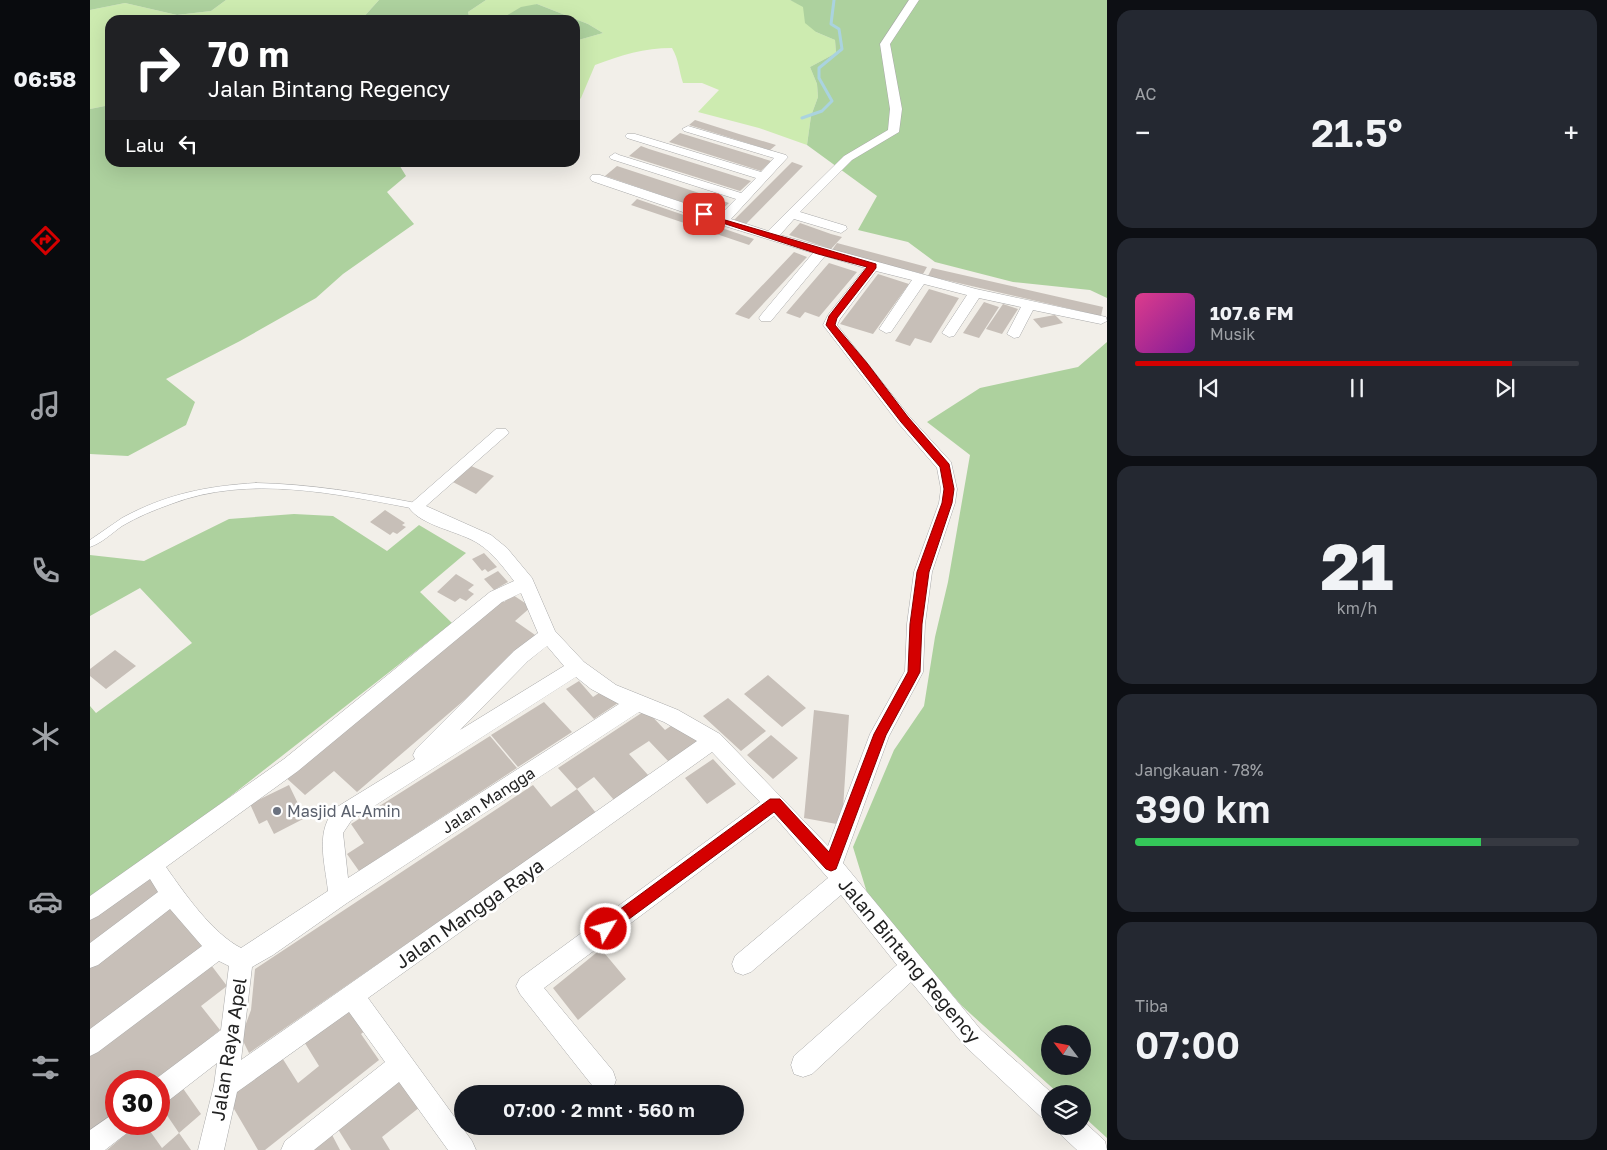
<!DOCTYPE html>
<html lang="id">
<meta charset="utf-8">
<style>
:root{--surface:#171b24;--page:#242831;--text:#f1f3f6;--muted:#9ea1a6;--line:#363941;--accent:#d40000}
body{margin:0;font-family:"Golos Text",sans-serif;background:var(--page);color:var(--text);height:100vh;display:flex;flex-direction:column;font-size:19px;white-space:nowrap}
*{box-sizing:border-box;margin:0}
p{font-size:16px;color:var(--muted)}
.icon{flex:none;width:28px;height:28px;fill:none;stroke:currentColor;stroke-width:2;stroke-linecap:round;stroke-linejoin:round}
.map{position:relative;flex:1;overflow:hidden}
.drawer{display:flex;flex-direction:column;gap:10px;padding:10px;background:#0d0f14;width:500px}
.drawer>*{flex:none}
.top-card{position:absolute;left:15px;top:15px;width:475px;height:152px;border-radius:15px;box-shadow:0 5px 20px #0002;background:#202124;color:#fff;overflow:hidden}
.needle{width:32px;rotate:302deg}
.buttons{position:absolute;left:951px;top:1025px;display:grid;gap:10px}
.buttons a{display:grid;place-items:center;width:50px;height:50px;border-radius:50%;background:var(--surface);box-shadow:0 5px 20px #0002;font-size:25px}
.speed{position:absolute;left:15px;top:1070px;display:flex;gap:10px;font-size:25px;font-weight:700;text-align:center}
.speed>*{display:grid;place-content:center;width:65px;height:65px;border-radius:50%;background:var(--surface);box-shadow:0 5px 20px #0002;line-height:1}
.speed .limit{border:8px solid #d22;background:#fff;color:#111}
.pin{position:absolute;display:grid;place-items:center;width:42px;height:42px;color:#fff;margin:-21px;border-radius:10px;box-shadow:0 2px 8px #0006}
.me{position:absolute;width:55px;margin:-28px;rotate:53deg;stroke-linejoin:round;filter:drop-shadow(0 0 4px #0008)}
.turn{display:flex;align-items:center;gap:18px;height:105px;padding:0 20px;font-size:22px}
.turn .icon{width:65px;height:65px;stroke-width:2.5}
.turn b{display:block;font-size:35px;line-height:42px}
.then{display:flex;align-items:center;height:48px;padding:0 20px;background:#0003;gap:10px;font-size:19px}
.big{font-size:38px;font-weight:600;line-height:1.1}
.drawer .tile{flex:1;display:flex;flex-direction:column;justify-content:center;gap:8px;min-width:0;padding:0 18px;border-radius:15px;background:var(--page)}
.drawer .dial{align-items:center;gap:0}
.dial b{font-size:65px;line-height:1}
.song{display:flex;align-items:center;gap:15px}
.cover{width:60px;height:60px;border-radius:8px;background:linear-gradient(135deg,hsl(330 70% 55%),hsl(290 70% 35%))}
.played{height:5px;border-radius:2px;background:linear-gradient(90deg,var(--accent) 85%,var(--line) 85%)}
.keys{display:flex;justify-content:space-around;direction:ltr}
.heat{display:flex;justify-content:space-between;align-items:center;font-size:28px;direction:ltr}
.charge{height:8px;border-radius:4px;background:linear-gradient(90deg,#34c759 78%,var(--line) 0)}
.trip{position:absolute;left:364px;top:1085px;width:290px;height:50px;border-radius:25px;background:var(--surface);box-shadow:0 5px 20px #0002;font-weight:600;line-height:50px;text-align:center}
main{display:flex;flex:1;min-height:0}
.menu{display:flex;flex-direction:column;width:90px;justify-content:space-around;align-items:center;background:#090b0e;color:var(--muted)}
.menu .icon{width:35px;height:35px}
.menu .on{color:var(--accent)}
.menu b{font-size:22px;color:var(--text)}
.map>svg:first-child{display:block}
.grass{fill:#cdebb0}
.forest{fill:#add19e;fill-rule:evenodd}
.lines{fill:none;stroke-linecap:round;stroke-linejoin:round}
.stream{stroke:#aad3df;stroke-width:3}
.building{fill:#c7bfb8}
.service-casing{stroke:#a9a9a9;stroke-width:1}
.minor-casing{stroke:#a9a9a9;stroke-width:1}
.service{fill:#fff;fill-rule:evenodd}
.minor{fill:#fff;fill-rule:evenodd}
.route{fill:#d40000;stroke:#8a0000}
.worship-dot{fill:#6b7280;stroke:#fff;stroke-width:2}
.labels{text-anchor:middle;dominant-baseline:central;stroke-width:5;stroke-linejoin:round;paint-order:stroke}
.street-label{font-size:16px;fill:#222;stroke:#fff}
.worship-label{font-size:16px;fill:#5b616d;stroke:#fff;text-anchor:start}
.near-street-label{font-size:19px;fill:#222;stroke:#fff}
</style>
<main>
<nav class="menu">
<b>06:58</b>
<svg class="icon on" aria-label="directions" viewBox="0 0 24 24"><path d="M12 3l9 9-9 9-9-9zM9 14v-3h6M13 9l2 2-2 2"/></svg>
<svg class="icon" aria-label="music" viewBox="0 0 24 24"><path d="M9 18V5l10-2v13"/><circle cx="6" cy="18" r="3"/><circle cx="16" cy="16" r="3"/></svg>
<svg class="icon" aria-label="phone" viewBox="0 0 24 24"><path d="M5 4h4l2 5-3 2q2 4 5 5l2-3 5 2v4C11 20 4 13 5 4z"/></svg>
<svg class="icon" aria-label="climate" viewBox="0 0 24 24"><path d="M12 3v18M4 7l16 10M4 17L20 7"/></svg>
<svg class="icon" aria-label="car" viewBox="0 0 24 24"><path d="M5 17H2v-5l4-1 3-4h7l3 4 3 1v5h-3M9 17h6M6 11h13"/><circle cx="7" cy="17" r="2"/><circle cx="17" cy="17" r="2"/></svg>
<svg class="icon" aria-label="filters" viewBox="0 0 24 24"><path d="M4 7h16M4 17h16"/><circle cx="9" cy="7" r="2"/><circle cx="15" cy="17" r="2"/></svg>
</nav>
<div class="map">
<svg width="1017" height="1150" viewBox="0 0 1017 1150">
<rect width="100%" height="100%" fill="#f2efe9"/>
<path class="grass" d="M136 0H289L271 20H20V105L0 109V10L35 3 87 15 121 11Z
M396 0H700L714 6 726 32 745 40 746 53 720 67 727 84 728 97 721 116 717 145 669 128 608 112 629 90 612 83H593C589 71 589 60 582 48 554 48 531 55 505 65L491 98 485 104V41L513 33 498 24 447 4 409 20H380L378 12Z"/>
<path class="forest" d="M0 0H136L121 11 87 15 35 3 0 10Z
M289 0H396L378 12 380 20H271Z
M700 0H1017V298L1000 290 923 282 845 262 818 242 768 230 787 196 717 145 721 116 728 97 727 84 720 67 746 53 745 40 726 32 715 23 713 7Z
M447 4 498 24 513 33 485 41V20H409L431 7Z
M20 105V162L308 163 316 176 297 192 324 224 253 274 226 298 150 341 76 379 105 402 96 425 38 456 0 454V109Z
M1017 342V1138L993 1116 992 1094H969L872 1006 778 896 763 847 804 750 834 706 845 637 858 582 880 455 837 422 890 388 988 367ZM960 1034H992V1066H960Z
M204 514 243 516 297 551 329 525 376 553 330 592 362 623 133 802 0 899V706L6 713 102 643 50 588 0 616V555L54 561 139 519Z"/>
<g class="lines">
<path class="stream" d="M712 118 732 111 742 101 729 78V68L752 49 749 29 741 24 744 0"/>
</g>
<path class="building" d="M605 120 649 134 686 145 680 150 599 125Z
M590 133 681 161 671 171 579 142Z
M551 146 559 149 661 181 650 191 539 156Z
M702 162 713 166 656 224 644 220Z
M527 166 591 187 639 203 627 214 515 176Z
M547 199 623 225 664 239 659 245 541 205Z
M710 223 741 234 752 237 741 249 699 235Z
M747 243 837 267 833 274 742 250Z
M704 252 717 257 659 319 645 314Z
M739 263 767 272 729 317 715 312 710 318 696 313Z
M842 268 1013 307 1011 316 838 276Z
M788 274 819 284 783 334 750 324Z
M839 289 869 298 841 343 825 338 820 346 805 341Z
M894 302 909 307 889 338 873 333Z
M913 304 928 309 912 334 896 329Z
M965 315 973 323 951 328 943 319Z
M379 465 404 476 386 494 361 481Z
M295 510 315 523 312 525 316 527 307 534 303 532 300 535 280 522Z
M394 553 407 567 398 572 395 569 392 571 382 559Z
M408 571 418 582 404 590 394 579Z
M366 574 384 585 378 590 384 594 376 601 370 598 365 602 347 592Z
M423 595 441 607 425 621 448 637 267 792 244 771 215 795 193 775 410 599 414 602Z
M25 650 46 666 16 689 0 676V669Z
M678 675 716 708 692 727 654 694Z
M489 681 503 697 515 689 528 703 504 719 476 689Z
M638 698 676 731 651 751 613 716Z
M454 702 482 732 428 767 401 735Z
M556 710 575 730 588 721 608 742 579 762 559 741 539 754 559 776 524 800 504 777 487 789 468 768Z
M724 710 759 715 752 825 714 818Z
M681 735 708 758 683 779 657 755Z
M400 736 427 768 269 871 257 854 274 843 261 824Z
M623 759 646 784 617 804 595 778Z
M199 785 215 818 184 834 177 820 169 824 160 804Z
M443 785 461 807 487 789 506 813 159 1053 151 1037 161 1010 165 969Z
M57 874 74 896 0 950V915Z
M83 903 117 948 0 1039V965Z
M511 949 536 979 488 1020 463 988Z
M118 961 137 986 111 1006 130 1030 68 1081H26V1115L0 1137V1054Z
M261 1004 277 1029 271 1034 289 1060 175 1150H168L137 1097 191 1056 208 1083 229 1066 213 1040Z
M310 1077 330 1107 292 1137 300 1150H261L246 1126Z
M92 1087 111 1114 89 1133 70 1105Z
M48 1124H55L72 1148 89 1133 101 1150H17Z
M240 1131 250 1150H215Z"/>
<g class="lines">
<g class="service-casing">
<path id="service" d="M166 483C220 484 273 493 326 503L330 506 326 509C247 494 159 474 81 504 64 510 47 517 32 526 22 533 12 543 0 547V540C11 533 21 525 32 518 76 494 117 486 166 483Z"/>
</g>
<g class="minor-casing">
<path id="minor" d="M819 0H829L800 44 812 109 809 132 762 160 710 212 756 226 757 229 751 233 704 219 690 235 886 289 1016 317 1017 321 1011 324 943 310 929 337 924 338 917 334 931 307 889 298 864 336 859 337 852 333 877 295 834 284 801 332 796 333 789 329 822 280 786 271 750 319 747 325 819 416 861 462 867 489 865 503 842 572 835 624 833 672 799 736 753 863 891 1030 963 1094H960V1120L951 1117 875 1046 821 982 722 1074 713 1077 704 1074 701 1065 704 1056 807 965 751 895 661 972 653 975 645 972 642 964 645 956 738 878 684 816 454 988 523 1071 526 1080 523 1089 514 1092 505 1089 430 994 426 986 430 978 670 802 622 752 278 998 382 1141 386 1150H358L309 1082 224 1150H191L195 1141 295 1062 259 1012 147 1092 134 1150H108L124 1085 127 1063 78 1101 69 1104V1081H63L131 1030 139 966 129 961 8 1052 0 1056V1029L112 946 80 909 8 965 0 968V943L68 892 60 879 8 916 0 920V896L194 759 400 592 424 581C414 568 403 553 389 544 370 531 329 526 318 506L406 429H416L419 433 336 506 401 535 417 548 442 578 465 631 494 662 526 685 588 710 630 734 738 846 780 734 815 671 817 624 824 572 849 503 851 489 847 468 809 424 733 325 738 315 775 268 735 256 681 321H671L669 318 671 315 723 253 628 224 502 181 500 178 502 175H510L630 215 646 199 521 159 519 157 525 153 529 155 651 193 666 178 537 138 535 136 537 134H545L671 172 684 158 594 131 592 129 598 126 696 155 698 157 641 219 678 231 754 156 798 130 800 109 790 44ZM431 593 448 633 424 651 326 749 323 755 325 759 247 807C224 830 235 862 238 891L151 948C122 933 95 894 76 867L208 771 412 602ZM457 646 474 666 370 730 438 661ZM486 677 501 689 529 704 258 878 253 833 261 821ZM549 712 574 722 607 741 151 1060 162 967 183 955 257 903Z
M26 1112V1124H40L37 1133 15 1150H0V1130Z
M992 1120 1015 1141 1017 1150H987L971 1135 968 1126H992Z"/>
</g>
<use href="#service" class="service"/>
<use href="#minor" class="minor"/>
</g>
<path class="route" d="M611 213 786 264V268L747 318 745 325 777 363 818 417 859 464 864 489 862 503 839 572 832 624 830 672 796 735 746 869 741 871 736 869 684 812 516 936 510 934 508 929 510 924 680 799H690L739 852 784 734 818 672 820 624 827 572 852 503 854 489 850 467 811 422 736 325 739 316 777 267 728 254 611 216Z"/>
<circle class="worship-dot" cx="187" cy="811" r="5"/>
<g class="labels">
<g class="street-label">
<text transform="translate(398 800) rotate(-33)">Jalan Mangga</text>
</g>
<g class="worship-label">
<text x="197" y="811">Masjid Al-Amin</text>
</g>
<g class="near-street-label">
<text transform="translate(379 913) rotate(-35)">Jalan Mangga Raya</text>
<text transform="translate(820 960) rotate(50)">Jalan Bintang Regency</text>
<text transform="translate(138 1049) rotate(-81)">Jalan Raya Apel</text>
</g>
</g>
</svg>
<div class="buttons">
<a><svg class="needle" viewBox="-14 -14 28 28"><path d="M0-13l5 13h-10z" fill="#e53935"/><path d="M0 13l5-13h-10z" fill="#9ea1a6"/></svg></a>
<a><svg class="icon" aria-label="layers" viewBox="0 0 24 24"><path d="M12 4l9 5-9 5-9-5zM3 14l9 5 9-5"/></svg></a>
</div>
<div class="speed"><div class="limit">30</div></div>
<div class="pin" style="left:614px;top:214px;background:#d93025"><svg class="icon" aria-label="arrive" viewBox="0 0 24 24"><path d="M6 21V4h12l-3 4 3 4H6"/></svg></div>
<svg class="me" style="left:516px;top:929px" viewBox="-20 -20 40 40"><circle r="17" fill="#d40000" stroke="#fff" stroke-width="3"/><path d="M0-11L8 9 0 5-8 9z" fill="#fff"/></svg>
<div class="trip">07:00 · 2 mnt · 560 m</div>
<div class="top-card">
<div class="turn"><svg class="icon" aria-label="right" viewBox="0 0 24 24"><path d="M7 20v-9h11M14 6l5 5-5 5"/></svg><div><b>70 m</b>Jalan Bintang Regency</div></div>
<div class="then">Lalu<svg class="icon" aria-label="left" viewBox="0 0 24 24"><path d="M17 20v-9H6M10 6l-5 5 5 5"/></svg></div>
</div>
</div>
<section class="drawer">
<div class="tile"><p>AC</p>
<div class="heat"><a>−</a><b class="big">21.5°</b><a>+</a></div>
</div>
<div class="tile">
<div class="song"><i class="cover"></i><div><b>107.6 FM</b><p>Musik</p></div></div>
<div class="played"></div>
<div class="keys"><svg class="icon" aria-label="previous" viewBox="0 0 24 24"><path d="M18 5L8 12l10 7zM5 5v14"/></svg><svg class="icon" aria-label="pause" viewBox="0 0 24 24"><path d="M8 5v14M16 5v14"/></svg><svg class="icon" aria-label="next" viewBox="0 0 24 24"><path d="M6 5l10 7-10 7zM19 5v14"/></svg></div>
</div>
<div class="tile dial"><b>21</b><p>km/h</p></div>
<div class="tile"><p>Jangkauan · 78%</p><b class="big">390 km</b><div class="charge"></div></div>
<div class="tile"><p>Tiba</p><b class="big">07:00</b></div>
</section>
</main>
